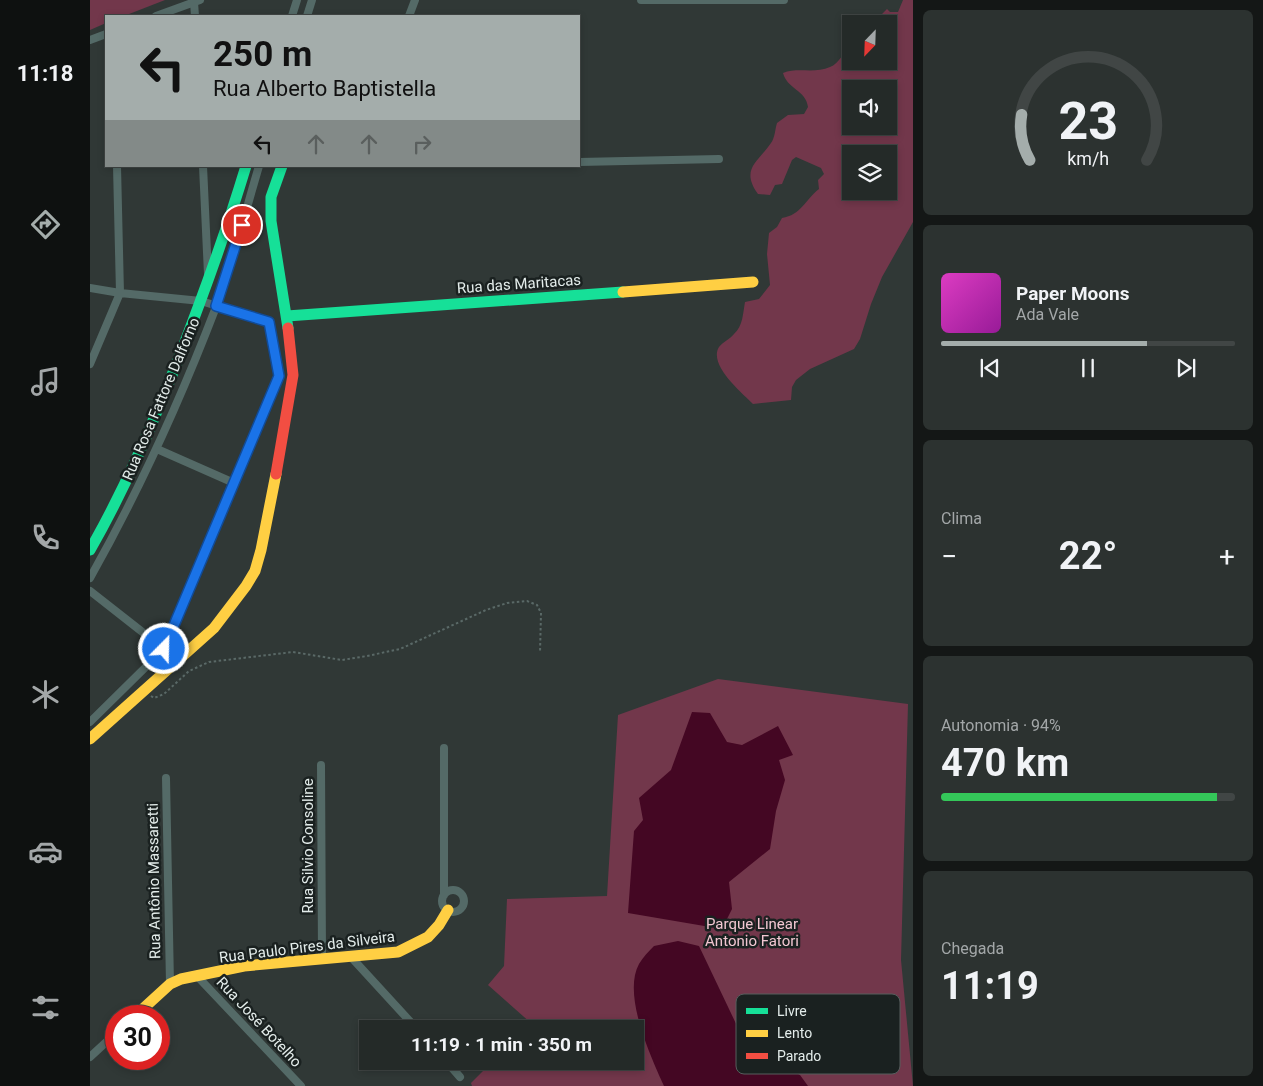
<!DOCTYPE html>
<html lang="pt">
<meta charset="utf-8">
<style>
:root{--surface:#242a28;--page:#2c3230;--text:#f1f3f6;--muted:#a3a7a8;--line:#414645;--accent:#a4adab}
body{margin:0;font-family:Roboto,sans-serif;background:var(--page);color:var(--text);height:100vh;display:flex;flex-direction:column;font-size:19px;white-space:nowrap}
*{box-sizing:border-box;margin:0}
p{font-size:16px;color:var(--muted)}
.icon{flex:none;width:28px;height:28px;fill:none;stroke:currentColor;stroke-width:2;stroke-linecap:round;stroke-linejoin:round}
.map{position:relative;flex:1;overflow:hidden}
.sheet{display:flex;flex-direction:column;gap:10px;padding:10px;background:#141716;width:350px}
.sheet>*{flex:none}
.top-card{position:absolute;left:15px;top:15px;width:475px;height:152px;border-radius:0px;box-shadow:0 2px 8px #0003,0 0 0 1px var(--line);background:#a4adab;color:#111;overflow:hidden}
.needle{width:32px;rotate:203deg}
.tools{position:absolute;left:752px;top:15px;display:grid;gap:10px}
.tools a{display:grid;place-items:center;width:55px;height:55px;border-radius:0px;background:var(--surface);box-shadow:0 2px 8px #0003,0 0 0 1px var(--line);font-size:25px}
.speed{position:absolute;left:15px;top:1005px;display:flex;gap:10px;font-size:25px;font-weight:700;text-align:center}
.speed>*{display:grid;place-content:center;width:65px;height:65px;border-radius:50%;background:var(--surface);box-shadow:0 2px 8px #0003,0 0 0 1px var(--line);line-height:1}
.speed .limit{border:8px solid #d22;background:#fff;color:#111}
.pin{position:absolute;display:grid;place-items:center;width:42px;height:42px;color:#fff;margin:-21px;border:2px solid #fff;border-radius:50%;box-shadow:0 1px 5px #0007}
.me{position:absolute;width:55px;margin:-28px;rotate:23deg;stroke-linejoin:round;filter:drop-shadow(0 0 4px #0008)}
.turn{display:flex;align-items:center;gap:18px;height:105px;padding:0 25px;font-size:22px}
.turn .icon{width:65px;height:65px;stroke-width:2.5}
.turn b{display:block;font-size:35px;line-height:42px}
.lanes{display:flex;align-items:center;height:48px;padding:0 25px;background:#0003;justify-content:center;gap:25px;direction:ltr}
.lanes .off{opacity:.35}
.big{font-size:38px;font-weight:700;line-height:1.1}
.sheet .tile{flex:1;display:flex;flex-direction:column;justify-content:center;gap:8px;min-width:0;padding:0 18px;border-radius:8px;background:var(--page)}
.sheet .dial{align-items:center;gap:0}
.dial svg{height:130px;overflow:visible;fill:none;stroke:var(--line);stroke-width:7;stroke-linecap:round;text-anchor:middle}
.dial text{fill:var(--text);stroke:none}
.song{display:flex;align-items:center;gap:15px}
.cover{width:60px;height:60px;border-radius:8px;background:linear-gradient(135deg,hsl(310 70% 55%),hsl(300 70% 35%))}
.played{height:5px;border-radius:2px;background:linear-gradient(90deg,var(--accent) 70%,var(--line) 70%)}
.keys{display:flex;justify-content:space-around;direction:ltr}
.heat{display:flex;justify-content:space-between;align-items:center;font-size:28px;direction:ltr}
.charge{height:8px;border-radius:4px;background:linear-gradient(90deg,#34c759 94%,var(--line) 0)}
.trip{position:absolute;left:269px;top:1020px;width:285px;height:50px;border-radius:0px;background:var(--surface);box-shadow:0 2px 8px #0003,0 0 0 1px var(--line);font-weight:700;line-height:50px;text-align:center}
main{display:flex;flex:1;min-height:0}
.menu{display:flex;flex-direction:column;width:90px;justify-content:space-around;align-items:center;background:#0e1110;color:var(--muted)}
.menu .icon{width:35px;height:35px}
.menu .selected{color:var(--accent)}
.menu b{font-size:22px;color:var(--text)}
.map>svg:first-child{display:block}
.green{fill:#72374b;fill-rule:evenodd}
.water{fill:#440723}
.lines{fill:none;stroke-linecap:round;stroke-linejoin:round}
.path{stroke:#5a6967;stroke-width:2;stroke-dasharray:2.5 2.5;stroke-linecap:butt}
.street{stroke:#546a67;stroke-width:8}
.fast{stroke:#16e098;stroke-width:11}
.slow{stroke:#ffcf43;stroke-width:11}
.jam{stroke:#f24e42;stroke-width:11}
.route-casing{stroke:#114b97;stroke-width:12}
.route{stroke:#1a73e8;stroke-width:9}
.labels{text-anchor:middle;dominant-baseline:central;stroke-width:5;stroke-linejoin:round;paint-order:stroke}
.street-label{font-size:15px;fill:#e3ecea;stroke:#1a2120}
.park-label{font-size:15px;fill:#f2c6d1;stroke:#1a2120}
.key{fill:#1a2120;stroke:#565e5d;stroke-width:1}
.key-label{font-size:14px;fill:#e3ecea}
</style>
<main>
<nav class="menu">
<b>11:18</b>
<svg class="icon selected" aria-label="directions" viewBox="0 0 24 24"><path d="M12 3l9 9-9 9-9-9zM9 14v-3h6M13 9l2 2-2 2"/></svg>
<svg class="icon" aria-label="music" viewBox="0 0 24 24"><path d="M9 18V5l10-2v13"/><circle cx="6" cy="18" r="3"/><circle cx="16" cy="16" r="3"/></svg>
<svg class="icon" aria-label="phone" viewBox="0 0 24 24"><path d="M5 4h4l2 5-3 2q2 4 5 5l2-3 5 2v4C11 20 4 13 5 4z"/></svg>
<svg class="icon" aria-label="climate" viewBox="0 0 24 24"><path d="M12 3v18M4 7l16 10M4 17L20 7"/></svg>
<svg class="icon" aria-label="car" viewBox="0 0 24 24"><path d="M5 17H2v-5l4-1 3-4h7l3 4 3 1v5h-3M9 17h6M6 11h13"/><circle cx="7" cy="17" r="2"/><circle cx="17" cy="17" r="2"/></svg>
<svg class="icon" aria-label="filters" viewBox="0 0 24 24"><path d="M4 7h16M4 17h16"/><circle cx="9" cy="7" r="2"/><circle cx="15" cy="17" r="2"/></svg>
</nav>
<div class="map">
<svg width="823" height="1086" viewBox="0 0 823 1086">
<rect width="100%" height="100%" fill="#303836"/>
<path class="green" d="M0 0H75L34 16H16V23L0 30Z
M813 0H823V222L792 277 781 304 770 339 764 349 720 369 706 380 702 387 701 400 663 404C652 393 618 365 629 347 633 342 640 339 644 334 653 326 653 313 655 302L669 299 680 285 677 254 679 233 687 227 692 218C711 215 715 200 729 189L728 180 734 174 731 168 706 157 702 160 692 184 685 185 680 195 668 194C650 169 668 162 681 143 685 138 685 129 687 123L698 115 714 114 718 107C716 90 697 89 693 73 707 67 725 74 740 67 749 64 755 50 761 44V61H799V24H782L797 9 800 12H808ZM761 89H799V126H761ZM761 154H799V191H761Z
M628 679 818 704 811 960 823 1086H382L381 1083 403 1061H545V1029H437L442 1024 398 985 414 966 417 899 517 896 528 715Z"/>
<path class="water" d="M602 712 620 713 637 742 652 745 688 726 703 755 689 760 695 780 686 811 680 849 639 882 642 909 632 929 538 913 544 831 553 820 549 798 581 770Z
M588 941 609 946 649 1030 683 1052 699 1069 710 1075 718 1086H574C561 1057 532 995 549 964 553 957 559 951 564 946Z"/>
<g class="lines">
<path class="path" d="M61 696 64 698 74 694 99 671 119 662 203 652 252 660 277 656 310 649 396 610 417 603 437 601 447 605 451 613 450 653"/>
<path class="street" d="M551 0H694
M104 2 105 16
M66 16 110 0
M202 16 207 0
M217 16 222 0
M319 16 325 0
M0 40 16 34
M489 162 629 159
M113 166 118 274
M0 288 30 293 111 301 179 322 189 377 74 649 0 722
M0 364 30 293 27 166
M67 449 144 483
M0 578C49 491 90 401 126 307 143 261 155 213 169 166
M0 591 74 649
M231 765 232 957
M76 778 80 984
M352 901a11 11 0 1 1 22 0a11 11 0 1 1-22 0Z
M354 895V748
M261 957 327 1029
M107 976 211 1086
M0 1057 26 1033
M356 1061 370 1077"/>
<path class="fast" d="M192 166 181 197V221L198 328
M197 316 533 292
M0 550C35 489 62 425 88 360 113 296 136 232 156 166"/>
<path class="slow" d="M533 292 663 282
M0 739 124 628 156 586 165 571 171 550 186 474
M45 1016 80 984 91 979 154 966 308 952 338 937 349 925 358 910"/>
<path class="jam" d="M186 474 203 375 198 328"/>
</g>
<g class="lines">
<g class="route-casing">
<path id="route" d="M74 649 189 376 179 322 126 306 152 225"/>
</g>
<use href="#route" class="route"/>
</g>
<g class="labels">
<g class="street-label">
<text transform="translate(429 284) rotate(-4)">Rua das Maritacas</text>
<text transform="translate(71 399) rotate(-67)">Rua Rosa Fattore Dalforno</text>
<text transform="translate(218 846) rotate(-90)">Rua Silvio Consoline</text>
<text transform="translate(64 881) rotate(-91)">Rua Antônio Massaretti</text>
<text transform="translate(217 947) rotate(-7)">Rua Paulo Pires da Silveira</text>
<text transform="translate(169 1022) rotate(47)">Rua José Botelho</text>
</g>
<g class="park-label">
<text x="662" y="924">Parque Linear<tspan x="662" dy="17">Antonio Fatori</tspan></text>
</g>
</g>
<rect x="646" y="994" width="164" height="80" rx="8" class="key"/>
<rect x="656" y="1008" width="22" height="6" fill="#16e098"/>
<rect x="656" y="1030" width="22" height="7" fill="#ffcf43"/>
<rect x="656" y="1053" width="22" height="6" fill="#f24e42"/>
<g class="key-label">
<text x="687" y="1016">Livre</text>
<text x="687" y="1038">Lento</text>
<text x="687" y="1061">Parado</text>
</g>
</svg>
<div class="tools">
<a><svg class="needle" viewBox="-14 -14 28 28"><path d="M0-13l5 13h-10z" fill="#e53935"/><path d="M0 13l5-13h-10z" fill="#a3a7a8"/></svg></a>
<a><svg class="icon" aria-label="sound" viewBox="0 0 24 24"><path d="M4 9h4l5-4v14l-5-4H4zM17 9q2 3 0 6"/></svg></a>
<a><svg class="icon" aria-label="layers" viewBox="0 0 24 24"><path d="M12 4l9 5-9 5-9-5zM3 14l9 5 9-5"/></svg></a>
</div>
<div class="speed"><div class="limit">30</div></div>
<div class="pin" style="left:152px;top:225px;background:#d93025"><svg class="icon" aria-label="arrive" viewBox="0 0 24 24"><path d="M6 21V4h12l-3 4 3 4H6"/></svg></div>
<svg class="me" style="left:74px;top:649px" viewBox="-20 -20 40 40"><circle r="17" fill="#1a73e8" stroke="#fff" stroke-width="3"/><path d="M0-11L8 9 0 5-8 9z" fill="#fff"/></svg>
<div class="trip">11:19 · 1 min · 350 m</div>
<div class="top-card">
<div class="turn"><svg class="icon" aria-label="left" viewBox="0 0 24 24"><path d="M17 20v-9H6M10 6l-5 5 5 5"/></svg><div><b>250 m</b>Rua Alberto Baptistella</div></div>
<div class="lanes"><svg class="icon" aria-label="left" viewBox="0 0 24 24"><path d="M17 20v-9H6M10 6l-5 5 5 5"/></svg><svg class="icon off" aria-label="ahead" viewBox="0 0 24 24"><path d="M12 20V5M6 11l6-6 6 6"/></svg><svg class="icon off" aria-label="ahead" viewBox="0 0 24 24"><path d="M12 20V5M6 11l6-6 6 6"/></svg><svg class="icon off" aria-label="right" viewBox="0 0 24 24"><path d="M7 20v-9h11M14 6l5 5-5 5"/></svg></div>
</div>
</div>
<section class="sheet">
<div class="tile dial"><svg viewBox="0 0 100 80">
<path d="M14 69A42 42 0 1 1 86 69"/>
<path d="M14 69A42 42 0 0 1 9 41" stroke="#a4adab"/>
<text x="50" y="56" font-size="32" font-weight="700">23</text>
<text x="50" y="72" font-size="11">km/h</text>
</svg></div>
<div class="tile">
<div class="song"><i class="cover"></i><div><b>Paper Moons</b><p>Ada Vale</p></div></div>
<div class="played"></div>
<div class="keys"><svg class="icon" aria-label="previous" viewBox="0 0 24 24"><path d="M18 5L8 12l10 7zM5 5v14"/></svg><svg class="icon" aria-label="pause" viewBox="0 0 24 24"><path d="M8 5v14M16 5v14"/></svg><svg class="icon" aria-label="next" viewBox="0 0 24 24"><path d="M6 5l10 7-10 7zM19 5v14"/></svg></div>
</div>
<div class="tile"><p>Clima</p>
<div class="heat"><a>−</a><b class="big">22°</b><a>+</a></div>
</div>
<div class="tile"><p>Autonomia · 94%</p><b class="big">470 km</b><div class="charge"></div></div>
<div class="tile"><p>Chegada</p><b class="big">11:19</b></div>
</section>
</main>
